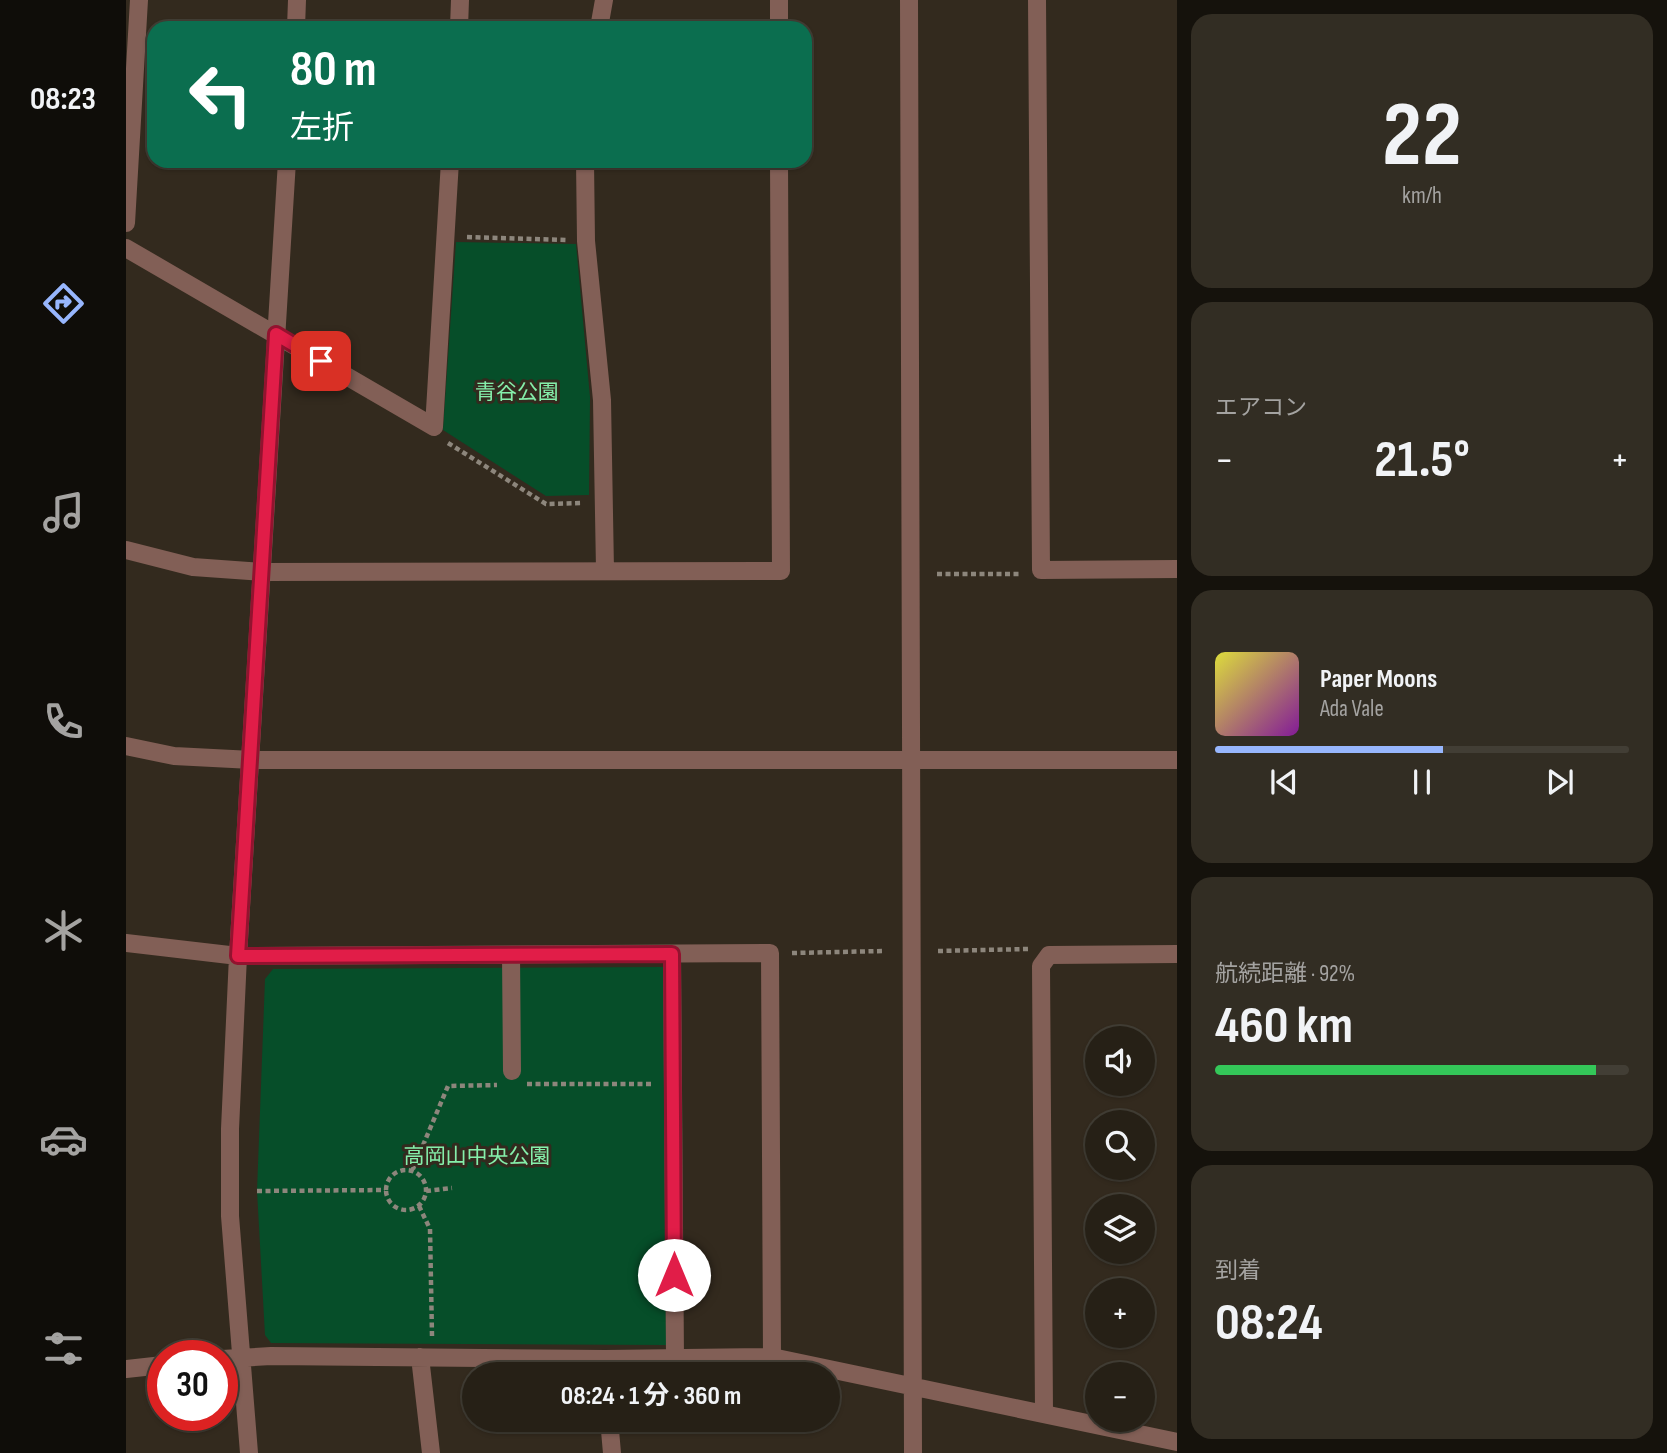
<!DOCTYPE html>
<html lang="ja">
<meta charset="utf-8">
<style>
:root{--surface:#262016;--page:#322d23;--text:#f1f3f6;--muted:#a4a3a1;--line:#423e35;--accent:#97b6fd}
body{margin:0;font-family:"Sofia Sans Condensed","Noto Sans JP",sans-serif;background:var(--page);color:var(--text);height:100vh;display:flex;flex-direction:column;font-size:26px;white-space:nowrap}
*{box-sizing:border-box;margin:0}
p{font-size:23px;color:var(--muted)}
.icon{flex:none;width:38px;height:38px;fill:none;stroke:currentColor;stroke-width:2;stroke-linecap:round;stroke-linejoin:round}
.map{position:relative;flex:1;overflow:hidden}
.side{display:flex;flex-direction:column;gap:14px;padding:14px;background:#15120c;width:490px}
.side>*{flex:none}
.hud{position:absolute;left:21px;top:21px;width:665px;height:147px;border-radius:21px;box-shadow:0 2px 5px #0004,0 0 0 2px var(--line);background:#0b6e4f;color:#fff;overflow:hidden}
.fabs{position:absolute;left:959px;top:1026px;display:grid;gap:14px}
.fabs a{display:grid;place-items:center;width:70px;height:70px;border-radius:50%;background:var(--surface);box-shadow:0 2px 5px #0004,0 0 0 2px var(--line);font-size:35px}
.speed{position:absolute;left:21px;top:1340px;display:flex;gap:14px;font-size:35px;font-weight:700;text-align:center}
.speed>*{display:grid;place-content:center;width:91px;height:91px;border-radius:50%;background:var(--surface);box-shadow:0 2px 5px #0004,0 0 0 2px var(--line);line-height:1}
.speed .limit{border:10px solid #d22;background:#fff;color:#111}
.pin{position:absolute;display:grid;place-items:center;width:60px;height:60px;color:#fff;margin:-30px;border-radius:14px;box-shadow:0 4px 10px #0006}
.me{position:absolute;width:77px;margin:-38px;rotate:0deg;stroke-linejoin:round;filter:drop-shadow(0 0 5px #0008)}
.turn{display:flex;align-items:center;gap:24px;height:147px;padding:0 28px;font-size:32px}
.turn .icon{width:91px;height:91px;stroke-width:2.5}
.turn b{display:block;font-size:49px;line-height:60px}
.big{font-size:52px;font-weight:700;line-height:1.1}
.side .tile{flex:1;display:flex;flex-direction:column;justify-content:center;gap:10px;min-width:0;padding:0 24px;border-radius:21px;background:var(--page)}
.side .dial{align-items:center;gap:0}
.dial b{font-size:91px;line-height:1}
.song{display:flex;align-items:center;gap:21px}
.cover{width:84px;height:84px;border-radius:10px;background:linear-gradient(135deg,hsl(60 70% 55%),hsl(290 70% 35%))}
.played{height:7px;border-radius:4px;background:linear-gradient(90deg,var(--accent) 55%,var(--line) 55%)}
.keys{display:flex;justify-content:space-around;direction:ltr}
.heat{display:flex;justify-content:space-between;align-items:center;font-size:38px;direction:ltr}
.charge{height:10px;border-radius:5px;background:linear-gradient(90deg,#34c759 92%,var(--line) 0)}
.trip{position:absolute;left:336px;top:1362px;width:378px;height:70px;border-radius:35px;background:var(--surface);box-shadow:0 2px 5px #0004,0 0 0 2px var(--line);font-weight:700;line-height:70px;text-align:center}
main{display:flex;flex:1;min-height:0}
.dock{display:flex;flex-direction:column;width:126px;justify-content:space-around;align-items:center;background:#0f0d09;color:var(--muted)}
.dock .icon{width:49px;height:49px}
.dock .current{color:var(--accent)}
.dock b{font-size:32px;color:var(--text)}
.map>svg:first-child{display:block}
.green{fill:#064e29}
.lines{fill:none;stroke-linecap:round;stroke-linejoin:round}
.path{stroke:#8d867c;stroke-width:4.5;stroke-dasharray:5 3.5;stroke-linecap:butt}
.minor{stroke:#825f56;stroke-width:18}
.route-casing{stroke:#92132f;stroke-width:18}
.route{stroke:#e11d48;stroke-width:12}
.labels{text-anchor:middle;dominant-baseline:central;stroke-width:6;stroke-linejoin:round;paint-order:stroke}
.park-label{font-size:21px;fill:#85efaa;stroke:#332a1e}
</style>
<main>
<nav class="dock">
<b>08:23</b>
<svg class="icon current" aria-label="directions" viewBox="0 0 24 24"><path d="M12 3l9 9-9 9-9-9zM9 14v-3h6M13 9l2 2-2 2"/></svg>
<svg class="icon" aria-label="music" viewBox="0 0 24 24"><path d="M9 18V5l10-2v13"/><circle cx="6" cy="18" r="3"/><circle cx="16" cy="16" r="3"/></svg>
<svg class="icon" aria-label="phone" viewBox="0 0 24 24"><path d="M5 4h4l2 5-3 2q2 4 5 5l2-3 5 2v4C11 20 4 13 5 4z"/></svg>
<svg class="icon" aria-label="climate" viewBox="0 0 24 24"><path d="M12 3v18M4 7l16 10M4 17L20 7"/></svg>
<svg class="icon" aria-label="car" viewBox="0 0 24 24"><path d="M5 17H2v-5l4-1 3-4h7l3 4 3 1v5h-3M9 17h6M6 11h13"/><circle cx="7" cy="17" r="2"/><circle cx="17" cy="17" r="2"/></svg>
<svg class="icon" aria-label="filters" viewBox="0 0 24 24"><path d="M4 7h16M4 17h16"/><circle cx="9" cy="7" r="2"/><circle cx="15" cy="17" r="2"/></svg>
</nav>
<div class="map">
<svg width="1051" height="1453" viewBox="0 0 1051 1453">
<rect width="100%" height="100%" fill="#332a1e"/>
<path class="green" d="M330 242 450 244 464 397 463 495 420 496 317 430Z
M538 967 540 1345 145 1343 139 1335 131 1191 139 979 147 969Z"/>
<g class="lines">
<path class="path" d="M341 237 441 240
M322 443 420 504 457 503
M811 574H895
M812 951 902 949
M666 953 759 951
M401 1084H528
M287 1169 322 1086 371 1085
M260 1190a20 20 0 1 1 40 0a20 20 0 1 1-40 0Z
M131 1191 259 1190
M300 1191 326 1188
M293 1206 304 1229 306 1336"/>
<path class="minor" d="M783 0 787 1453
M911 0 915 570 1051 569
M170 28 171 0
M333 28 334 0
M473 28 478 0
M653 28V0
M459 161 460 241 476 400 479 570
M0 223 13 0
M0 248 308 427 324 161
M0 550 67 567 136 572 655 571 653 161
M0 746 48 756 126 760H1051
M0 943 112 956 644 953 646 1357
M546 954 549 1358
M385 955 386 1071
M294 1357 305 1453
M96 1359 145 1356 479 1359 646 1357 1051 1442
M0 1369 37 1365
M918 1412 915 966 923 955 1051 954
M483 1419 486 1453
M123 1453 104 1216V1129L112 956 161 161"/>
</g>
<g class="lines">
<g class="route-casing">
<path id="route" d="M195 361 150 334 112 956 546 954 548 1275"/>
</g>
<use href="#route" class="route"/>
</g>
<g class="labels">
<g class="park-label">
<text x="391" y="392">青谷公園</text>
<text x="351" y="1156">高岡山中央公園</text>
</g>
</g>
</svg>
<div class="fabs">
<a><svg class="icon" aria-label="sound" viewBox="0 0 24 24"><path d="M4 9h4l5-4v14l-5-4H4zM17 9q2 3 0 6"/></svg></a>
<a><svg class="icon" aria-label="search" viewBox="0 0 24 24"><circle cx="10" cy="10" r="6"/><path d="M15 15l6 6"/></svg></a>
<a><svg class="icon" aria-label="layers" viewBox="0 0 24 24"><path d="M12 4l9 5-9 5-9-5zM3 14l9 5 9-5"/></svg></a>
<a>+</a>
<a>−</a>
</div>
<div class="speed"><div class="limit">30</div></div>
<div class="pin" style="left:195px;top:361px;background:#d93025"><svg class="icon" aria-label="arrive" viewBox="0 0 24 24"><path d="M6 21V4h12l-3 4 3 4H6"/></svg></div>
<svg class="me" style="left:548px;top:1275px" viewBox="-20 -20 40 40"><circle r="19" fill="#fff"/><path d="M0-13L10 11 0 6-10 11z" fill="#e11d48"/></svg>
<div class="trip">08:24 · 1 分 · 360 m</div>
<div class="hud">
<div class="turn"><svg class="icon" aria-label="left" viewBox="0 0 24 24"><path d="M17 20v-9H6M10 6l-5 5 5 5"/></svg><div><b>80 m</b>左折</div></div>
</div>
</div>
<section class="side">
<div class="tile dial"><b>22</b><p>km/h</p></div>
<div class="tile"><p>エアコン</p>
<div class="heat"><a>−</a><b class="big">21.5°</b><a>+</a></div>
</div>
<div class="tile">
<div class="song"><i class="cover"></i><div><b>Paper Moons</b><p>Ada Vale</p></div></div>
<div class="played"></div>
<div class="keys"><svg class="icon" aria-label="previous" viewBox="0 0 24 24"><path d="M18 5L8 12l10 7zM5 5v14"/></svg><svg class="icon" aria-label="pause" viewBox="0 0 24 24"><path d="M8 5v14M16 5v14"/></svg><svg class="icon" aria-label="next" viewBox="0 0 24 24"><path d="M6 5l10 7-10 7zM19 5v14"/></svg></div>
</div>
<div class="tile"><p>航続距離 · 92%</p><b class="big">460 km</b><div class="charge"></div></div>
<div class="tile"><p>到着</p><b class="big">08:24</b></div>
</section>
</main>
